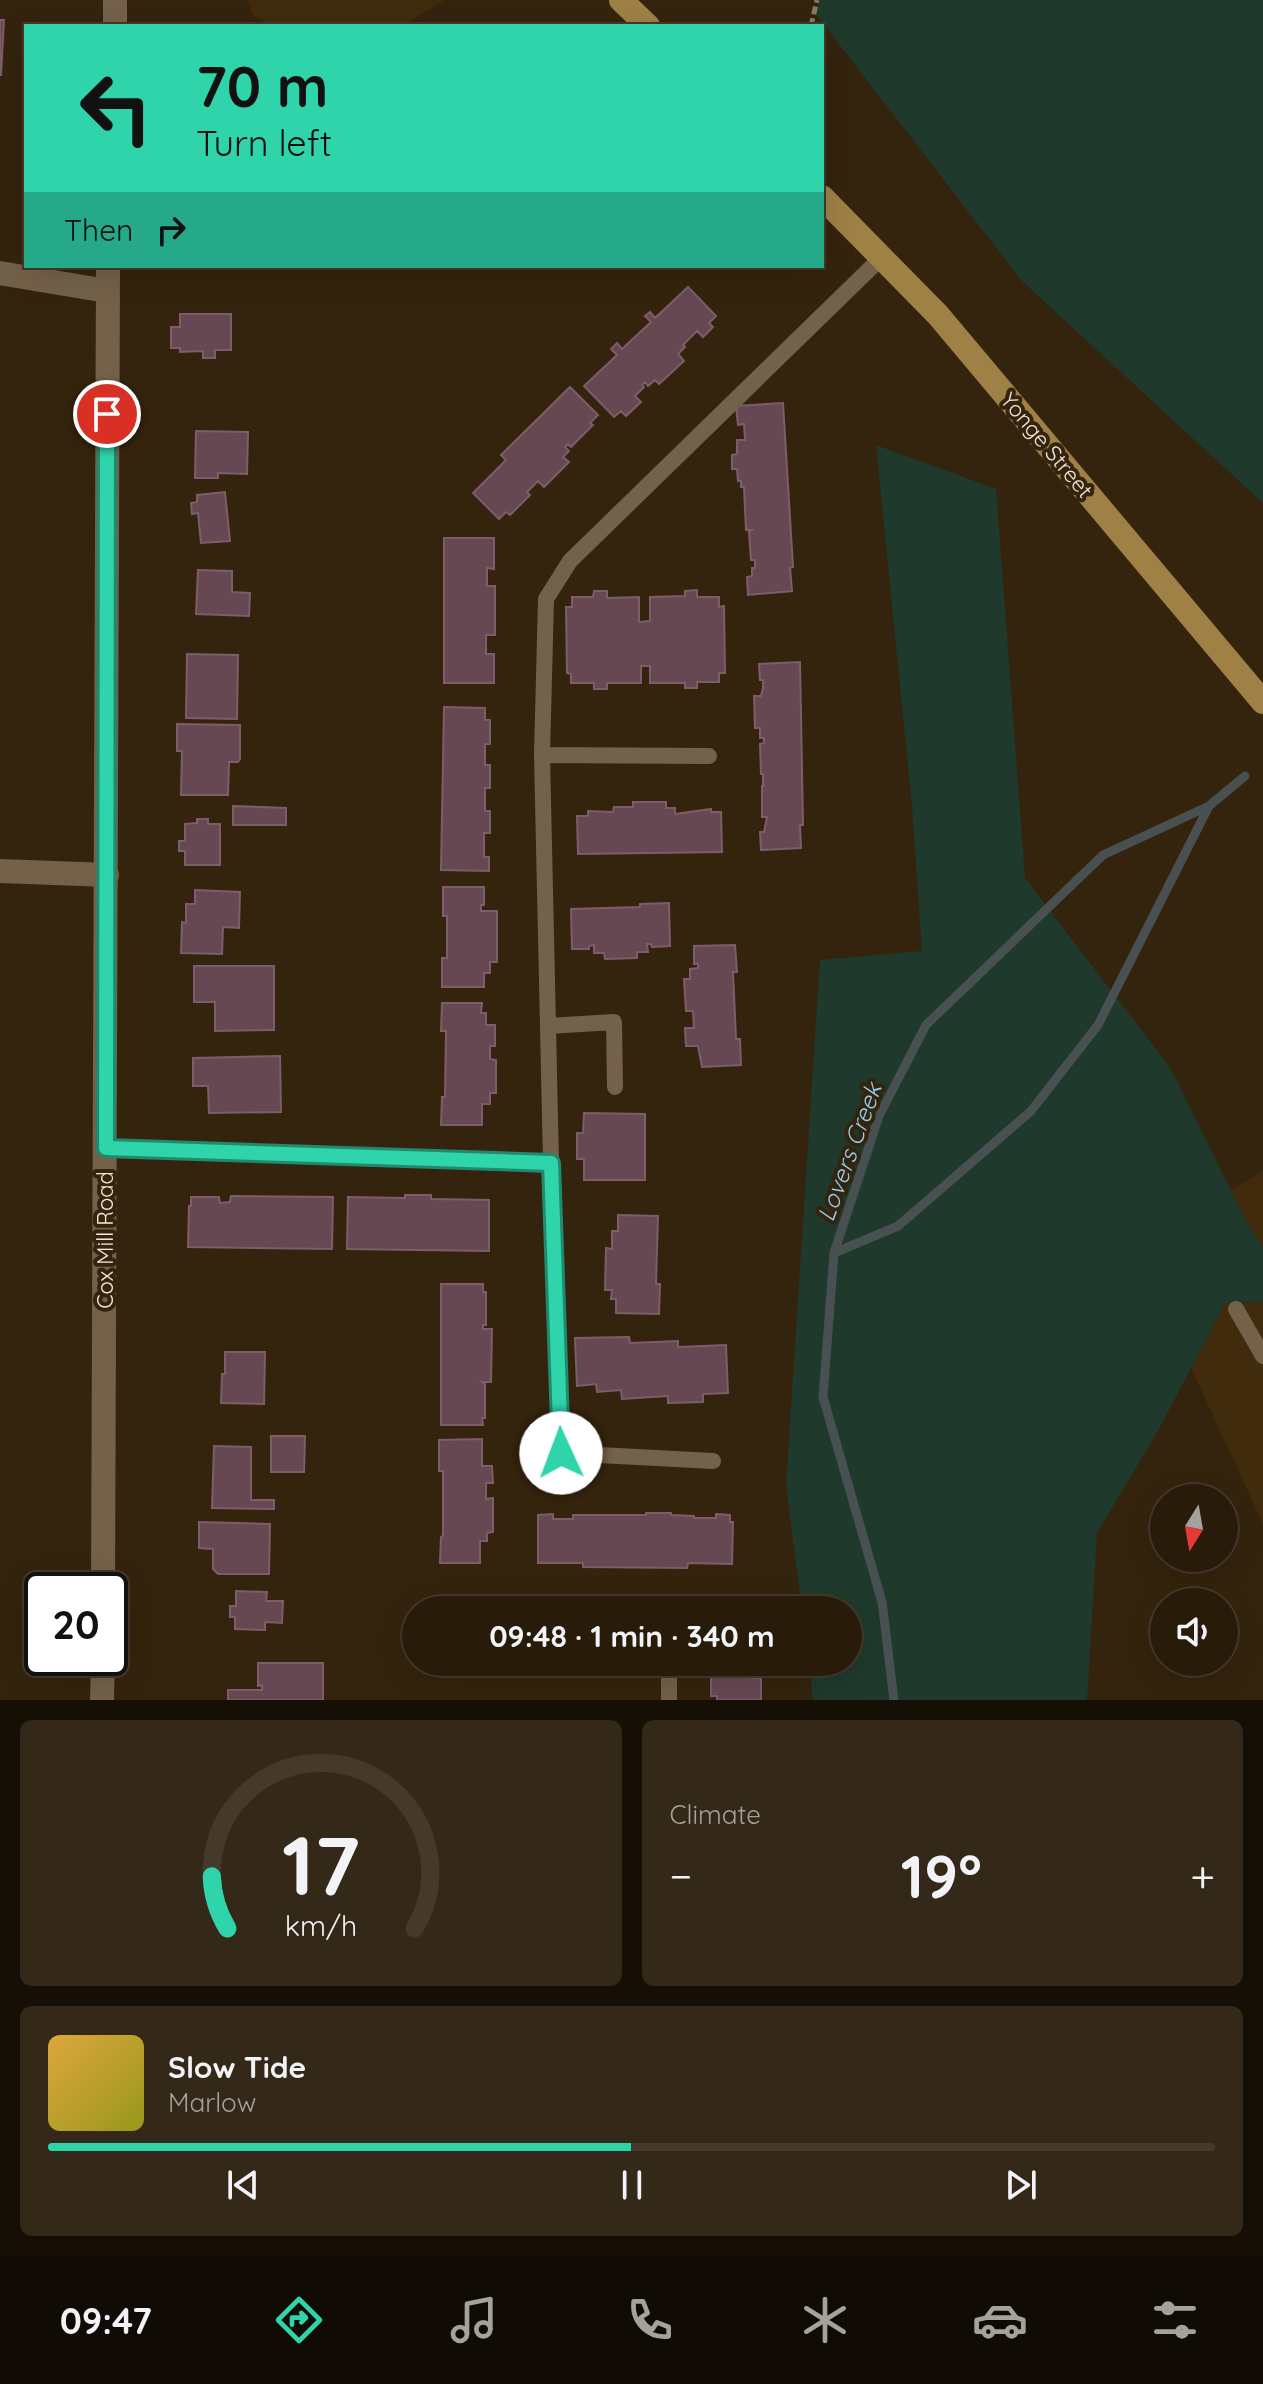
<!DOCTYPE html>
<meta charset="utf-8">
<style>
:root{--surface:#281b0a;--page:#342818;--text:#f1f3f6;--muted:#a5a19c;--line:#44392b;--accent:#2fd4aa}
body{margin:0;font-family:Quicksand,sans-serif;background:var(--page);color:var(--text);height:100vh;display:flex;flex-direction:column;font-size:30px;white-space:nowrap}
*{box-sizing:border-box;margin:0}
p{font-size:26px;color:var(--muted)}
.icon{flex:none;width:44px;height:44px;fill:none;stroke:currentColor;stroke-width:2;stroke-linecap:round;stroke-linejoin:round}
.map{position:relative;height:1700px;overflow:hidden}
.panel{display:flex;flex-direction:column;gap:20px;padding:20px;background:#160f06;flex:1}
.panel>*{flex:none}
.guide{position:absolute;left:24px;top:24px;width:800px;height:244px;border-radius:0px;box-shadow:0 8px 32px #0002,0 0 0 2px var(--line);background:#2fd4aa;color:#111;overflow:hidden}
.needle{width:52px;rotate:191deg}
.buttons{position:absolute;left:1150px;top:1484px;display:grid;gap:16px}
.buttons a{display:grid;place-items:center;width:88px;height:88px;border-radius:50%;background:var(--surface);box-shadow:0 8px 32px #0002,0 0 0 2px var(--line);font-size:40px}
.speed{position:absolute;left:24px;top:1572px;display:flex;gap:16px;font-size:40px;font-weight:700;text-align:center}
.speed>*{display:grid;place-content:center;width:104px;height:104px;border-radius:50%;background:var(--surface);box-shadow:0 8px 32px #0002,0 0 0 2px var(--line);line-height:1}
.speed .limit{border:4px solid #111;border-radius:12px;background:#fff;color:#111}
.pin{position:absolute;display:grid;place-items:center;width:68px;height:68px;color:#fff;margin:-34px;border:4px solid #fff;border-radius:50%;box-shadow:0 2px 8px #0007}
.me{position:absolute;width:88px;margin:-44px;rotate:358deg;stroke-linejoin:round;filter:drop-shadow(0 0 6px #0008)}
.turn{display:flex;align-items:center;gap:28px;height:168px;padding:0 40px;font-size:36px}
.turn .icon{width:104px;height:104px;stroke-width:2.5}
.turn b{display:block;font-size:56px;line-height:68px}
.then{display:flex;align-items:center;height:76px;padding:0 40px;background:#0003;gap:16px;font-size:30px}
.big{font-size:60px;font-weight:800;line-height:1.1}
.panel .tile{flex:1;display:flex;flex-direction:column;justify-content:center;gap:12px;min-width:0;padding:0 28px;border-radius:12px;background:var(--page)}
.panel .dial{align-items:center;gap:0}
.dial svg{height:208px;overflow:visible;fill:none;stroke:var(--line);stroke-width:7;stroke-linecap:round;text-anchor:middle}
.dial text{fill:var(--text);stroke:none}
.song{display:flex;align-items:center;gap:24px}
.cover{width:96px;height:96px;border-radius:12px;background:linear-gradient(135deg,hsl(40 70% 55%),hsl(60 70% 35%))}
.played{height:8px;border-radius:4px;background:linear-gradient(90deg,var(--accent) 50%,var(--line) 50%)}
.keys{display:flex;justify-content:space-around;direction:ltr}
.heat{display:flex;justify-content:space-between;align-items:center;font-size:44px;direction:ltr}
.panel .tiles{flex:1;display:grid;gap:20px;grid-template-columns:1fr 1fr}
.tile:last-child{grid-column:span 2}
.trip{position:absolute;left:402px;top:1596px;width:460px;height:80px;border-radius:40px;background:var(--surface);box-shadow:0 8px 32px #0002,0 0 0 2px var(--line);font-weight:800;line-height:80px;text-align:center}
.menu{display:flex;height:128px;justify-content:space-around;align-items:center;background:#100b04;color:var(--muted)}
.menu .icon{width:56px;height:56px}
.menu .selected{color:var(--accent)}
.menu b{font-size:36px;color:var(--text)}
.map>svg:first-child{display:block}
.built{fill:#402b0d}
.green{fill:#1f3a2c}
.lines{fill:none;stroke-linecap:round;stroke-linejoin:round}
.stream{stroke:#485052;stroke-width:9}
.building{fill:#664853;stroke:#7c5d69;stroke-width:2}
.path{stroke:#887a67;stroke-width:5;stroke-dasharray:8 4;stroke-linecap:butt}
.lane{stroke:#746149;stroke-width:16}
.street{stroke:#746149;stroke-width:24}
.secondary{stroke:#746149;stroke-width:24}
.primary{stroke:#9f8146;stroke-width:24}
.route-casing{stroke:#1f8a6e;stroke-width:20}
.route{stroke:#2fd4aa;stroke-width:14}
.labels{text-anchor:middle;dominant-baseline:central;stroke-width:8;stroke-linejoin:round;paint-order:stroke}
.street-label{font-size:22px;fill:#f1e6d8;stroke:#35240d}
.water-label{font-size:24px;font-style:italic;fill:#91d0ed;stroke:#35240d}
</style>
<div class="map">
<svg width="1263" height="1700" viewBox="0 0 1263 1700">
<rect width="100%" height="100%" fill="#35240d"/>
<path class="built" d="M247 0H444L403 26H276L253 16Z
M1263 1171V1247L1248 1225 1231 1190Z
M1263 1302V1524L1191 1368 1225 1303Z"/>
<path class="green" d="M820 0H1263V503L1022 281 815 13Z
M876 445 996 489 1025 878 1171 1069 1248 1225 1263 1247V1302L1225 1303 1160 1427 1097 1533 1087 1700H813L809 1662H848V1610H802L786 1485 820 960 922 951 912 807Z"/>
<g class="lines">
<path class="stream" d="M834 1253 898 1226 1031 1111 1098 1025 1209 806
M894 1700 882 1602 823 1397 834 1253 879 1116 926 1025 1103 855 1209 806 1245 776"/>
</g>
<path class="building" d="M0 20H4L1 75H0Z
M688 287 716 316 709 323 713 327 703 337 697 331 683 345 685 347 678 354 684 361 659 384 655 380 648 386 645 382 642 385 644 387 635 396 641 402 626 416 621 411 614 417 584 386 617 355 611 349 617 343 622 349 651 322 645 316 650 312 655 318Z
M180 314H231V350H215V358H203V351L180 352V348H171V327H180Z
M570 387 598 415 590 423 593 425 571 447 568 444 565 447 569 451 563 457 569 462 544 487 538 481 527 492 530 495 510 515 506 512 499 519 473 493 506 460 501 455Z
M783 403 793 567 790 568 792 591 748 595 747 577 752 576V568H755V560H751L749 532 752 530H746L744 487H741V481H738L737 469H732V455L737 454V440H745L744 424 738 425 736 406Z
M196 431 248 432 247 474 218 473V478H195Z
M225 492 230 541 201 543 198 513 192 514 191 503 197 502V495Z
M444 538H494V569L487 568V586H495V635H486V654H494V683H444Z
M198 570 232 571V592L250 593 249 616 196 614Z
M697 590V597H719V607L724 606 725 673H719V682H697V688H685V683H650V666H641V683H607V689H594V683H571V674L567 673 566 607H572V597H593L594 591H607V598L639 597V622L650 621V597L685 596V591Z
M187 654 238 655 237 719 186 718Z
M800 662 803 825H800L801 848 761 850 760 832H764L767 817H762V786L765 785H763V774H761L760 744 764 743V738H760V728H755L754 696H761L763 688V680H760L759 664Z
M444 707 485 708V720H490V744H485V765H490V788H485V811H490V833H484V857H489V871L441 870Z
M177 724 240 725V759L238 762H229L228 795H181L182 751H177Z
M633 802H666V808H675V814L711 809V812H721L722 852 578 854 577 816H588V811L613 812 614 807H633Z
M233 806 286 808V825H233Z
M197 819H208V824H220V865H185V851H179V841H185V824L197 823Z
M443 887H484V905H481V911H497V962H490V973H484V987H442V958H447V916H443Z
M195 890 240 892 239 928 223 927 222 954 181 953 182 922 186 923V904H195Z
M669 903 670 946 652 947 651 944H647L648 952H637V958L605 959 604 953H594V945L589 946V949H572L571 909 640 907V904Z
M735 945 737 972H733L736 1039H740L741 1065 702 1067 698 1046H686L685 1028H694L693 1011H686L684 979H690V969L698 968V964H694V946Z
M194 966H274V1030L215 1031V1002H194Z
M442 1003H482L481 1013H486V1025H495V1046H490V1059L496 1060V1093H490V1104H482V1125H441L442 1097H445L446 1031H441Z
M280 1056 281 1112 209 1113 208 1086H193V1058Z
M584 1113 645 1114V1180H584V1159H577V1133H583Z
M405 1195H431V1199L489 1200V1251L347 1249 348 1197 405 1198Z
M231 1196 333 1197 332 1249 188 1247 189 1206H191V1197H219L220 1203 230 1202Z
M618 1215 658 1216 656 1284H660L659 1314 616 1313V1299H611L612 1290H605L606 1248 612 1249V1231H618Z
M441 1284H483V1292H486V1325H483V1329H492L491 1382H482L485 1384V1418H482L483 1425H441Z
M629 1337 630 1343 678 1341V1347L726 1345 728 1393 703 1394V1402L668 1403V1396L622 1399 621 1390 597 1392 596 1384 577 1386 575 1338Z
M225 1352H265L264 1404 221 1403 222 1374H225Z
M271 1436H305L304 1472H271Z
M482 1439V1466H492L493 1483H486V1499L493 1498V1532L487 1533V1541H480V1563H440L441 1537 443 1536V1471H439V1440Z
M214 1446 251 1447V1500H274V1509L212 1508Z
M646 1513H671V1515L694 1516V1518H716V1514L730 1515V1522H733L732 1564 688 1563 687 1568 583 1567V1563H538V1515L553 1514V1519H573V1515H646Z
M199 1522 270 1524 269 1574H218L213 1569V1549L199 1548Z
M236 1591 267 1592 266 1601H283L282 1623 265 1622V1630L235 1629V1617H230V1606H236Z
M258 1663H323V1700H228V1690H262V1685L258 1686Z
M711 1675 761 1678V1700H717V1696H711Z"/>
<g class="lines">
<path class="path" d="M811 26 817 0"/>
<path class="lane" d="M542 755 709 756
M548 1026 614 1022 615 1087
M106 1148 551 1163
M1236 1309 1263 1356
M713 1461 561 1453 551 1163 542 755 546 599 570 561 883 256
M669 1700V1662"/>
<path class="street" d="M0 273 107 291
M0 871 107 875"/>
<path class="secondary" d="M115 0V26
M103 1590 108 266
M102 1700 103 1658"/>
<path class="primary" d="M621 0 648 26
M822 197 938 315 1263 702"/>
</g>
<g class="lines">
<g class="route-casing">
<path id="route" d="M107 414 106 1148 551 1163 561 1453"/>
</g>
<use href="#route" class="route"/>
</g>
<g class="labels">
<g class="street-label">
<text transform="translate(1047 445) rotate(50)">Yonge Street</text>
<text transform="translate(105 1240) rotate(-90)">Cox Mill Road</text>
</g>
<g class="water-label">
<text transform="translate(849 1152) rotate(-70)">Lovers Creek</text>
</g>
</g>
</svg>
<div class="buttons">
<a><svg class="needle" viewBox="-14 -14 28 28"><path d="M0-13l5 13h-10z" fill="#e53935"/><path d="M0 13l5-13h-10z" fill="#a5a19c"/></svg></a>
<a><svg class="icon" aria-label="sound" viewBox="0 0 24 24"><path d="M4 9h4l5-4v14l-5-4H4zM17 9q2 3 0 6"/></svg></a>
</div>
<div class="speed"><div class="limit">20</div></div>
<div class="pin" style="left:107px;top:414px;background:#d93025"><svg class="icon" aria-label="arrive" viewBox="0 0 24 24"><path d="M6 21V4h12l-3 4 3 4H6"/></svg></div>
<svg class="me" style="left:561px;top:1453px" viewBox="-20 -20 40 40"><circle r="19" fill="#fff"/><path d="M0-13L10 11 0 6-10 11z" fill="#2fd4aa"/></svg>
<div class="trip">09:48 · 1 min · 340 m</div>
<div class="guide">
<div class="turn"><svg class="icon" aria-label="left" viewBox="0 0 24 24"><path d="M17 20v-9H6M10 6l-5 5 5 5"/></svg><div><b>70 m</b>Turn left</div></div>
<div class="then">Then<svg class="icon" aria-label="right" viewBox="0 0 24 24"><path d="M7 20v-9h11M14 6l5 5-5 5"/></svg></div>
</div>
</div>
<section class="panel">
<div class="tiles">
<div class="tile dial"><svg viewBox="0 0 100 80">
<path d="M14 69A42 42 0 1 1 86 69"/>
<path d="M14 69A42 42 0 0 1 8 49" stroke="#2fd4aa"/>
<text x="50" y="56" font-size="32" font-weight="700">17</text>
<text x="50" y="72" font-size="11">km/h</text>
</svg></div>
<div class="tile"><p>Climate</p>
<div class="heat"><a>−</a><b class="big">19°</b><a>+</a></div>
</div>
<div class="tile">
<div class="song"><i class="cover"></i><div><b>Slow Tide</b><p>Marlow</p></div></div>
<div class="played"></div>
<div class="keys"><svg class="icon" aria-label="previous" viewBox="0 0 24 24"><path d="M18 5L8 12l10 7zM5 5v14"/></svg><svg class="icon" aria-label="pause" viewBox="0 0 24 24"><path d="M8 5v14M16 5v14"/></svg><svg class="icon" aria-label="next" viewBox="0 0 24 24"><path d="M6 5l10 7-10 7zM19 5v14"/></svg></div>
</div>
</div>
</section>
<nav class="menu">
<b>09:47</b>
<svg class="icon selected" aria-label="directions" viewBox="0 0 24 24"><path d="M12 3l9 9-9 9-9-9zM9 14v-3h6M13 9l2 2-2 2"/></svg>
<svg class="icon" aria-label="music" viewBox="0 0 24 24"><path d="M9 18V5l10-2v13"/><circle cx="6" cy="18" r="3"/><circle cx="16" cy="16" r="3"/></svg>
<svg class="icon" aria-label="phone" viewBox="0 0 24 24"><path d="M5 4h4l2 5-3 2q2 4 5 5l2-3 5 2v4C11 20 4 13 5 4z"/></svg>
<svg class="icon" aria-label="climate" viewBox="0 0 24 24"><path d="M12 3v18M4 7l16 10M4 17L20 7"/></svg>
<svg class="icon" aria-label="car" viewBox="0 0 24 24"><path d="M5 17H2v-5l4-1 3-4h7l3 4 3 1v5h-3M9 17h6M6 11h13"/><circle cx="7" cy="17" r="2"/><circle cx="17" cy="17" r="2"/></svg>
<svg class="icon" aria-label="filters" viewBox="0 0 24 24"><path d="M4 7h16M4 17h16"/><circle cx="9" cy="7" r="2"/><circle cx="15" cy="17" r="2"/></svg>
</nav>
